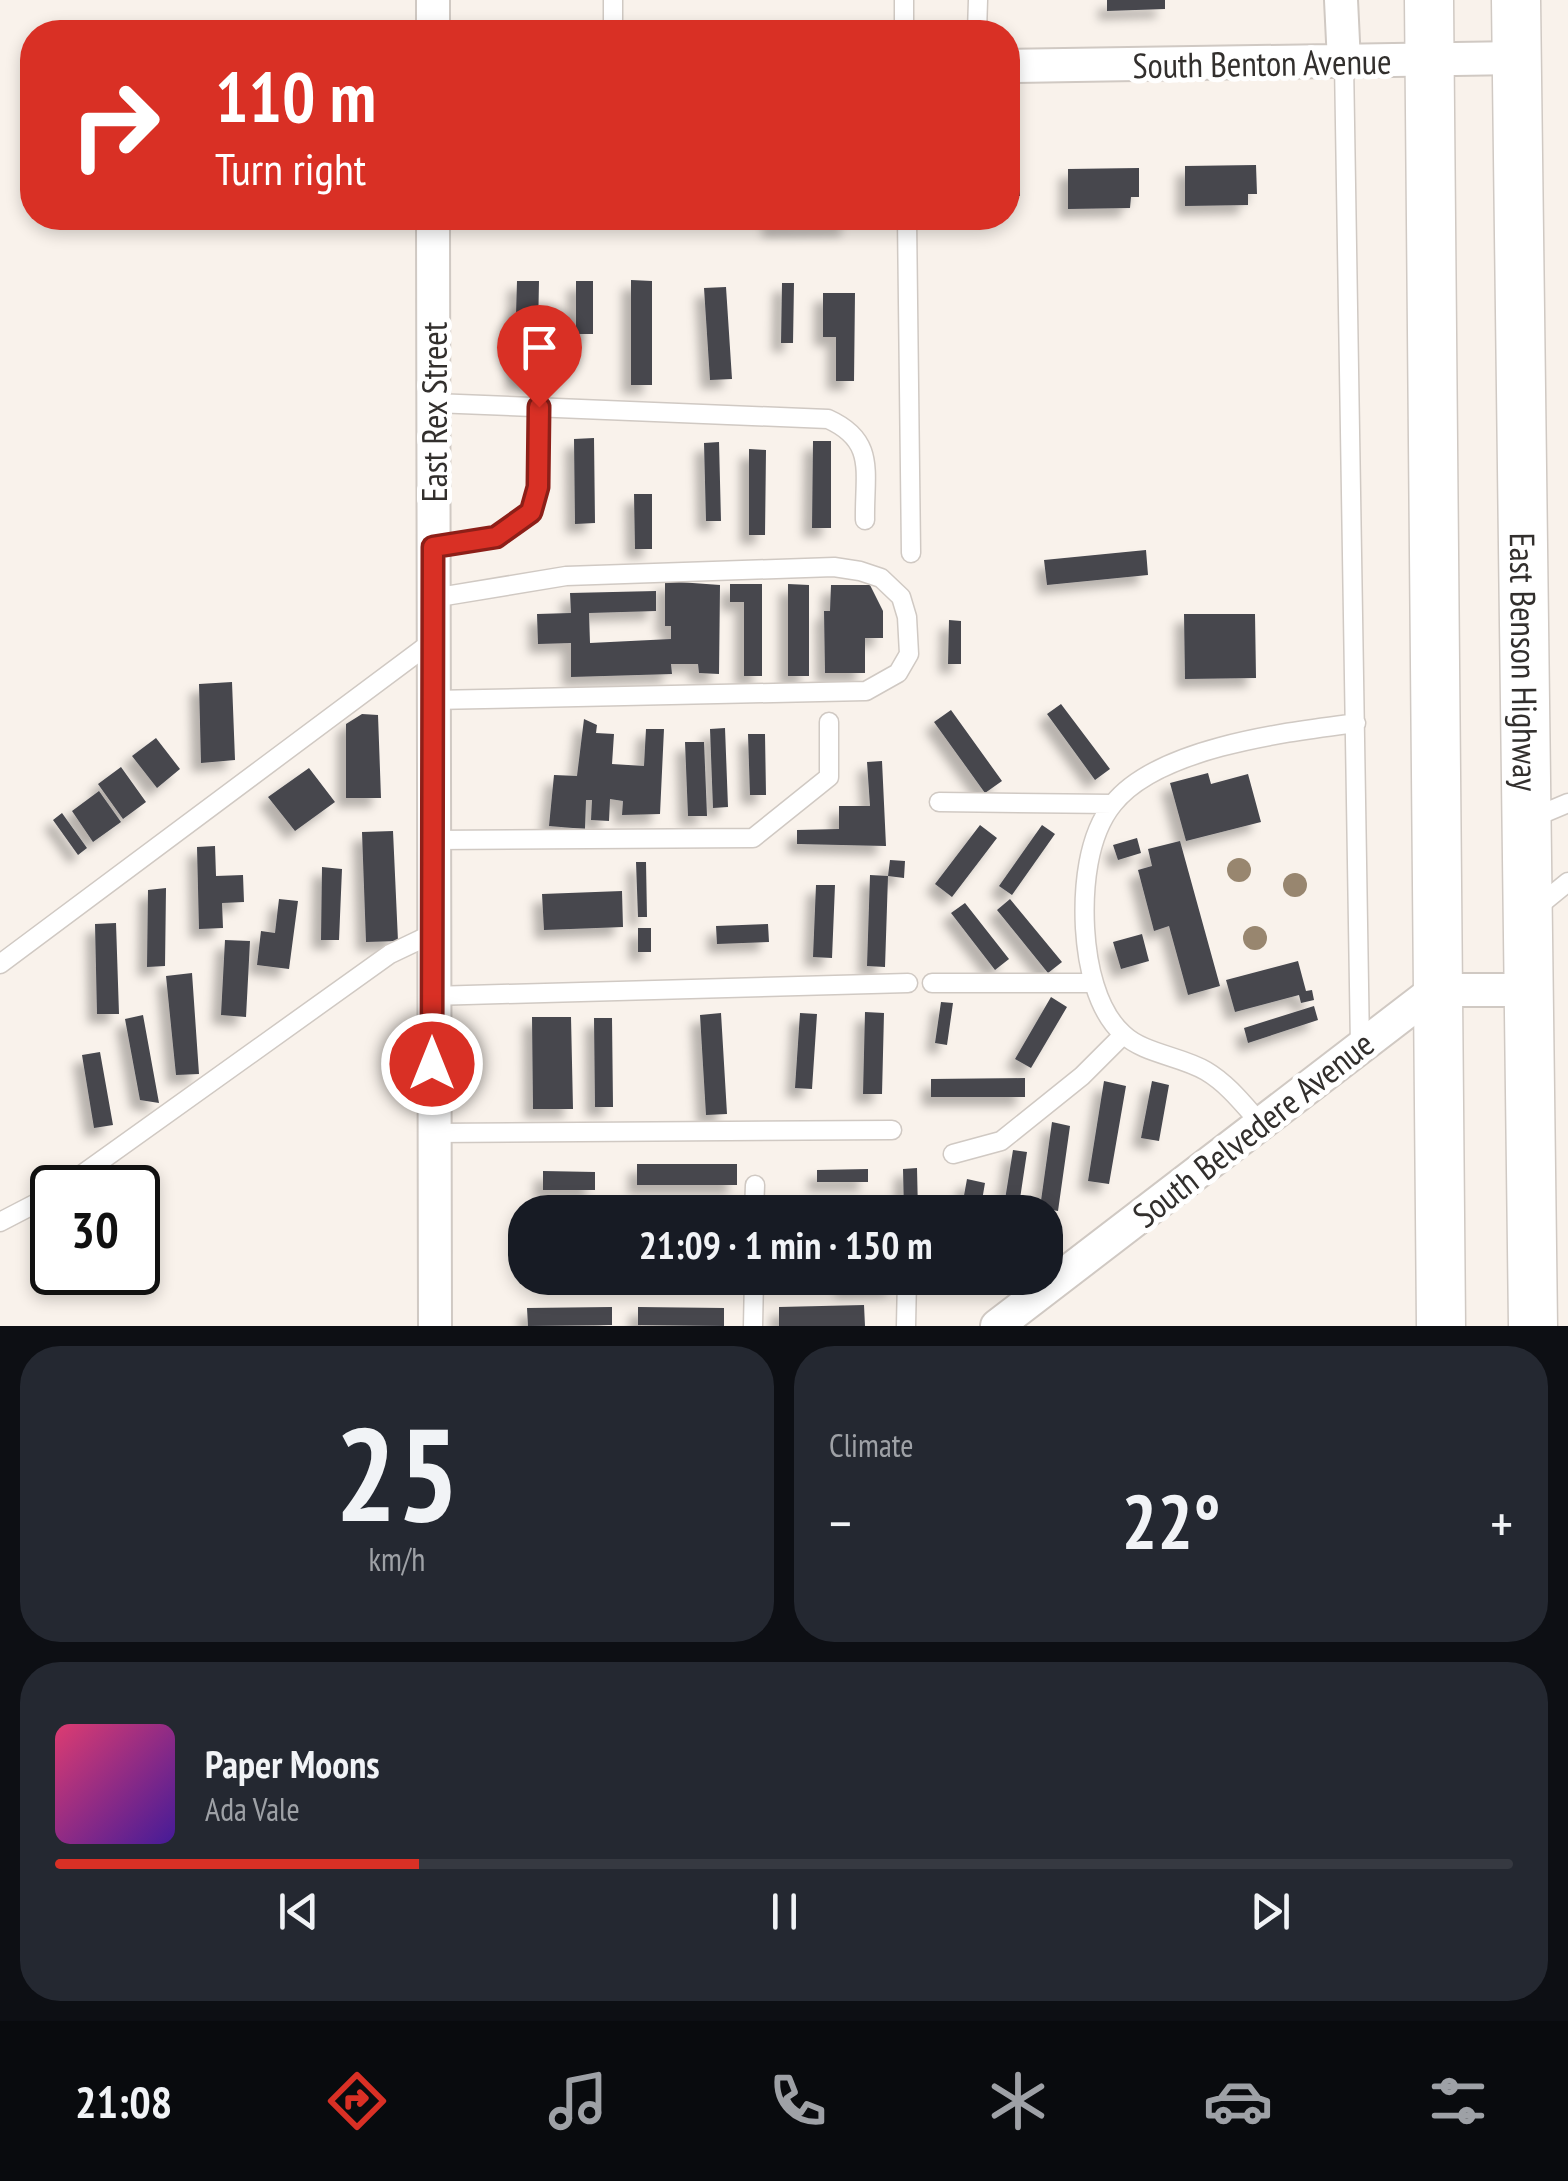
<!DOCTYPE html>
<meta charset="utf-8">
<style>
:root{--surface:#171b24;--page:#242831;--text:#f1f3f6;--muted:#9ea1a6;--line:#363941;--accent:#d93025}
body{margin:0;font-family:"PT Sans Narrow",sans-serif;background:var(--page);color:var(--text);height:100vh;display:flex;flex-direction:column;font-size:38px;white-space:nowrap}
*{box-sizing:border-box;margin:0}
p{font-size:32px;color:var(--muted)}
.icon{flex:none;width:55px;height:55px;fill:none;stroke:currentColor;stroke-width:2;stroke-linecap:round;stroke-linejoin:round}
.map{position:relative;height:1326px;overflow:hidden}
.details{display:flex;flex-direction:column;gap:20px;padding:20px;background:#0d0f14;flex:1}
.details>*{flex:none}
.top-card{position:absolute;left:20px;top:20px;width:1000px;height:210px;border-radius:40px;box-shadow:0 5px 15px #0003;background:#d93025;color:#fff;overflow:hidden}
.speed{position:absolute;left:30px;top:1165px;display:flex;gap:20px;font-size:50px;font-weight:700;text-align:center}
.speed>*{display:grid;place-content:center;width:130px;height:130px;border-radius:50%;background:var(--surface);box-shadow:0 5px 15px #0003;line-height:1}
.speed .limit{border:5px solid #111;border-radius:15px;background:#fff;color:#111}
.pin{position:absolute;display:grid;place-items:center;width:85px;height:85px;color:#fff;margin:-102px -42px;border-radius:50% 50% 50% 0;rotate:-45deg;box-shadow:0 0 10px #0007}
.pin .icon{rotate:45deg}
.me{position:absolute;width:110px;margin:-55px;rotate:0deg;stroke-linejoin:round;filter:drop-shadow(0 0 8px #0008)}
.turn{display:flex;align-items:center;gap:35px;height:210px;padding:0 30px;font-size:45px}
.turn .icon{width:130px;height:130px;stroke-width:2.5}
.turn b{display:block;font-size:70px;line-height:85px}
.big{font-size:75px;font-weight:700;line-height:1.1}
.details .card{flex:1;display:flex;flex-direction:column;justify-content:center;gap:15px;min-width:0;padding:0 35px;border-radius:40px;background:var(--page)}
.details .dial{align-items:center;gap:0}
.dial b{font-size:130px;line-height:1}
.song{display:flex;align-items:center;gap:30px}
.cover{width:120px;height:120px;border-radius:15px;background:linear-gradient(135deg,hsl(340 70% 55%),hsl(260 70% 35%))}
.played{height:10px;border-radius:5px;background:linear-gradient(90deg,var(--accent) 25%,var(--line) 25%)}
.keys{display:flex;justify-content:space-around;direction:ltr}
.heat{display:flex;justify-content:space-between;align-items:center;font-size:55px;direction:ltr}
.details .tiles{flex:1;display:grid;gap:20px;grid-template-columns:1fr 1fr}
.card:last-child{grid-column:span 2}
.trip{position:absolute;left:508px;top:1195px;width:555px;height:100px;border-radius:40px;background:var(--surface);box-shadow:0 5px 15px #0003;font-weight:700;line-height:100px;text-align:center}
.tab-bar{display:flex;height:160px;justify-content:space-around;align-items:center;background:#090b0e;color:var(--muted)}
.tab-bar .icon{width:70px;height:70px}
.tab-bar .current{color:var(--accent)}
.tab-bar b{font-size:45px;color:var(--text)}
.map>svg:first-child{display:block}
.building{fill:#46474e;filter:url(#shadow)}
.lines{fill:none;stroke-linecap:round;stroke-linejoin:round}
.lane-casing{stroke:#d0c9c3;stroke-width:21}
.street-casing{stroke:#d0c9c3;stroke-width:36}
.secondary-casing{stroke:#d0c9c3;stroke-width:51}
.lane{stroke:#fff;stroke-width:18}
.street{stroke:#fff;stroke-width:32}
.secondary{stroke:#fff;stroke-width:48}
.tree{fill:#98866f}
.route-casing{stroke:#8d1f18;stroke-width:25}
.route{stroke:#d93025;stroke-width:18}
.labels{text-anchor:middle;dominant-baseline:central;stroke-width:10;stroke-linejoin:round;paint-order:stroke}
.street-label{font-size:35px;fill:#322f2d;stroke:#fff}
</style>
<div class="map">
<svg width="1568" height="1326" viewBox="0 0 1568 1326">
<defs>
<filter id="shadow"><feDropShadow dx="-9" dy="9" stdDeviation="5" flood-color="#0004"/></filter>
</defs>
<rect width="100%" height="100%" fill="#f9f2eb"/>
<path class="building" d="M1107 0H1165V9L1107 11Z
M1256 165 1257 194H1248V205L1185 206V166Z
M1008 168H1019L1020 196H1008Z
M1139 168V197H1131L1130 208 1068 209V169Z
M771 218H850V227L771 228Z
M631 280 652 281V385H631Z
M517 281H539L537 383 514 382Z
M576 281H593V334H576Z
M782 283H794L793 343H781Z
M726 287 732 379 710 380 704 288Z
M823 293H855L854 381H836V337H823Z
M594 438 595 523 575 524 574 439Z
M813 441H831V528H812Z
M719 442 721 521H706L704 443Z
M749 449 766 450 765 535H749Z
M634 494H652V549H635Z
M1146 550 1148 575 1047 585 1044 560Z
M665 581 720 585 719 674 699 673 698 664H671L672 674 571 677V643L538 644 537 614 571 613 570 593 656 591V611L589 613 590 643 671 639V626H665Z
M730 584H762V676H744V602H730Z
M788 584 809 585V676H788Z
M831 585H870L883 611V638H865V673H825L824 611H830Z
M1184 614H1255L1256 678 1185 679Z
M949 620 961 621V664H948Z
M232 682 235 760 201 763 199 684Z
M1061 704 1110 769 1095 780 1047 714Z
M951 710 1002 781 985 793 934 722Z
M362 714 378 715 381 798H346V724Z
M584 719 597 725 596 733 614 734 612 764 644 766 646 729H664L660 814 622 815 623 801 610 799 609 821 591 820 592 800H586L585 829 549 826 554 775 577 776Z
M725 728 728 807 713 808 710 729Z
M748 734H765L766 795H750Z
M156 738 180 769 157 788 132 756Z
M685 742H704L707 816H688Z
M882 761 886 846 797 844V830L839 829V806H870L867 762Z
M121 767 146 802 123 819 98 784Z
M309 768 335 802 295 831 268 797Z
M1208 773 1211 784 1248 774 1261 822 1186 841 1170 783Z
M99 791 121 822 93 842 72 811Z
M62 813 87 848 78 855 53 820Z
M980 825 997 838 952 897 935 884Z
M1042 825 1055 834 1012 895 999 886Z
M393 831 398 941 366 942 362 832Z
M1137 838 1141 853 1118 860 1113 845Z
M1180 841 1220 986 1188 995 1169 926 1154 931 1138 870 1152 866 1148 849Z
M215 846 216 876 243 875 244 902 222 903 223 928 199 929 197 847Z
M890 860 905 861 904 878 888 876Z
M636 862H646L647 917H638Z
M322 867 342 869 339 940H321Z
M870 875 888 876 885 967 867 966Z
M816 885H835L832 958 813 957Z
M166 888 165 966 147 967 148 890Z
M622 891 623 927 544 930 542 894Z
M279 899 298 901 289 969 257 965 261 931 275 933Z
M1010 899 1062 962 1048 973 997 910Z
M965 903 1009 959 995 970 951 913Z
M116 923 119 1014H97L95 924Z
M768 924 769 942 717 944 716 926Z
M638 928H651V952H638Z
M1142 934 1149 961 1121 969 1113 942Z
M225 940 250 941 246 1017 221 1015Z
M1298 961 1306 991 1312 990 1314 1000 1301 1003 1299 995 1235 1012 1226 980Z
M192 973 199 1074 176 1075 166 976Z
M1051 997 1067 1007 1031 1068 1015 1059Z
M941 1002 953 1003 947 1045 935 1043Z
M1314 1006 1318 1020 1248 1043 1244 1028Z
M865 1012 884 1013 882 1094H863Z
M721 1013 727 1114 706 1115 700 1015Z
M800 1013 817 1014 812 1089 795 1088Z
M143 1015 159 1103 140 1100 125 1019Z
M532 1017H571L573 1109H533Z
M594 1018H612L613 1107H595Z
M100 1052 113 1125 94 1128 82 1055Z
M1025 1078V1097H931V1079Z
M1104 1081 1126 1086 1109 1184 1088 1181Z
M1152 1081 1169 1085 1159 1141 1141 1138Z
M1052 1122 1070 1126 1058 1211 1040 1208Z
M1013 1150 1027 1152 1018 1212H1003Z
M637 1164H737V1185H637Z
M917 1168 918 1212H904L903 1169Z
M868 1169V1182H817V1170Z
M543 1171 595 1172V1190H543Z
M967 1179 985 1183 980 1212H961Z
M844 1278H895V1287L844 1288Z
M864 1305 865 1326H779V1307Z
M612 1307V1325L528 1326 527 1308Z
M638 1307 724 1308V1326L638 1325Z"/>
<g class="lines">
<g class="lane-casing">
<path id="lane" d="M904 0V32
M613 32V0
M977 32 978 0
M1344 62 1360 1047
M907 218 911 553
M434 403 828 419C877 441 864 473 865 520
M433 547 497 537 531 513 538 487 539 407
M432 700 866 691 898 673 909 654 907 617 901 597 881 578 860 571 834 567 566 576 433 598
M939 802 1113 804
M1530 819 1568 803
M432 840 753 838 829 777V722
M1536 908 1568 882
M0 964 433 641
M932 983H1093
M432 996 908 983
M1261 1124C1244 1105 1228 1084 1206 1071 1181 1056 1144 1054 1123 1034 1096 1010 1087 963 1085 928 1083 889 1087 836 1113 804 1158 747 1288 732 1356 723
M432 1133 892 1130
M953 1154 1001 1141 1082 1076 1123 1035
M63 1188 390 954 432 934
M754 1212 755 1185
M0 1222 52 1195
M753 1326 754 1278
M906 1326 907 1278"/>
</g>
<g class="street-casing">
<path id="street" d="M1341 0 1344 62
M433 32V0
M1008 66 1517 58
M433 218 435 1326
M997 1326 1435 990H1529"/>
</g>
<g class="secondary-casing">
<g id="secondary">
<path d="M1429 0 1441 1326"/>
<path id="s1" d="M1516 0 1533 1326"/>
</g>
</g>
<use href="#lane" class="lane"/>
<use href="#street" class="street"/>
<use href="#secondary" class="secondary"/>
</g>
<g class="tree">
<circle cx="1239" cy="870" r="12"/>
<circle cx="1295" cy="885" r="12"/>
<circle cx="1255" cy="938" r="12"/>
</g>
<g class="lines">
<g class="route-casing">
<path id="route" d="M432 1064 433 547 496 537 531 512 538 487 539 407"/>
</g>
<use href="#route" class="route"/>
</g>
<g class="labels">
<g class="street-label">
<text transform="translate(1262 63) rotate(-1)">South Benton Avenue</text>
<text transform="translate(434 412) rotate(-90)">East Rex Street</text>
<text stroke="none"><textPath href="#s1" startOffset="662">East Benson Highway</textPath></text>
<text transform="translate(1253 1129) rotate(-38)">South Belvedere Avenue</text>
</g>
</g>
</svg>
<div class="speed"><div class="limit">30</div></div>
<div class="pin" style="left:539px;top:407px;background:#d93025"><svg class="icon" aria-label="arrive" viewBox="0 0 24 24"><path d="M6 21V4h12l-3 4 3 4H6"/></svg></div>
<svg class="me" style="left:432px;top:1064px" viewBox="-20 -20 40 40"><circle r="17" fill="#d93025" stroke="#fff" stroke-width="3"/><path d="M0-11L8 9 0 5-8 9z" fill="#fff"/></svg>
<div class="trip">21:09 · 1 min · 150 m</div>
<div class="top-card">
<div class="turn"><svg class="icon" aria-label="right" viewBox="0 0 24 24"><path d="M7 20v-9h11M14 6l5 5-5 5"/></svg><div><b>110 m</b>Turn right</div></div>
</div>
</div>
<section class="details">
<div class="tiles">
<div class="card dial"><b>25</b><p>km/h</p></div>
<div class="card"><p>Climate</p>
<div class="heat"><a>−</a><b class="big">22°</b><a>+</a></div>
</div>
<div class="card">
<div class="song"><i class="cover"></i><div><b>Paper Moons</b><p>Ada Vale</p></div></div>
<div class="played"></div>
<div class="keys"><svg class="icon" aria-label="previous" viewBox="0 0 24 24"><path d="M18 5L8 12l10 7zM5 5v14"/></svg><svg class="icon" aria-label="pause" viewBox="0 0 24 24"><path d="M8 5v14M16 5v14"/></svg><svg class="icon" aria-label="next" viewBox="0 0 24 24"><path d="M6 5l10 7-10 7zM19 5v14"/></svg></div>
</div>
</div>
</section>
<nav class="tab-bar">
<b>21:08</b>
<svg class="icon current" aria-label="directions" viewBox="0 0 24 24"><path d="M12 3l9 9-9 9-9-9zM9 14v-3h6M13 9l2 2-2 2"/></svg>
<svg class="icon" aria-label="music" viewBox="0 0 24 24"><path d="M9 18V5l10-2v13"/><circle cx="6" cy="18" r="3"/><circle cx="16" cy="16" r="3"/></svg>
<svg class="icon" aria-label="phone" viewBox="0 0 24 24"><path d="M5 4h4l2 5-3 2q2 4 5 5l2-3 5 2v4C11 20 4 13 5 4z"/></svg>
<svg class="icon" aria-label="climate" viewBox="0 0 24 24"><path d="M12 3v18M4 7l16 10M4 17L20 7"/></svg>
<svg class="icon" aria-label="car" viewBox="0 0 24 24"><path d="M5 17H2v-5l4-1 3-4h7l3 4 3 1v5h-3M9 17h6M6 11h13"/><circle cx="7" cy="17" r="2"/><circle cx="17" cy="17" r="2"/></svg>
<svg class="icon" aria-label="filters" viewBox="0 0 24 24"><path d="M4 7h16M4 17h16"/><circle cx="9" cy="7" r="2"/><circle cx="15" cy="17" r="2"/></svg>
</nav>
